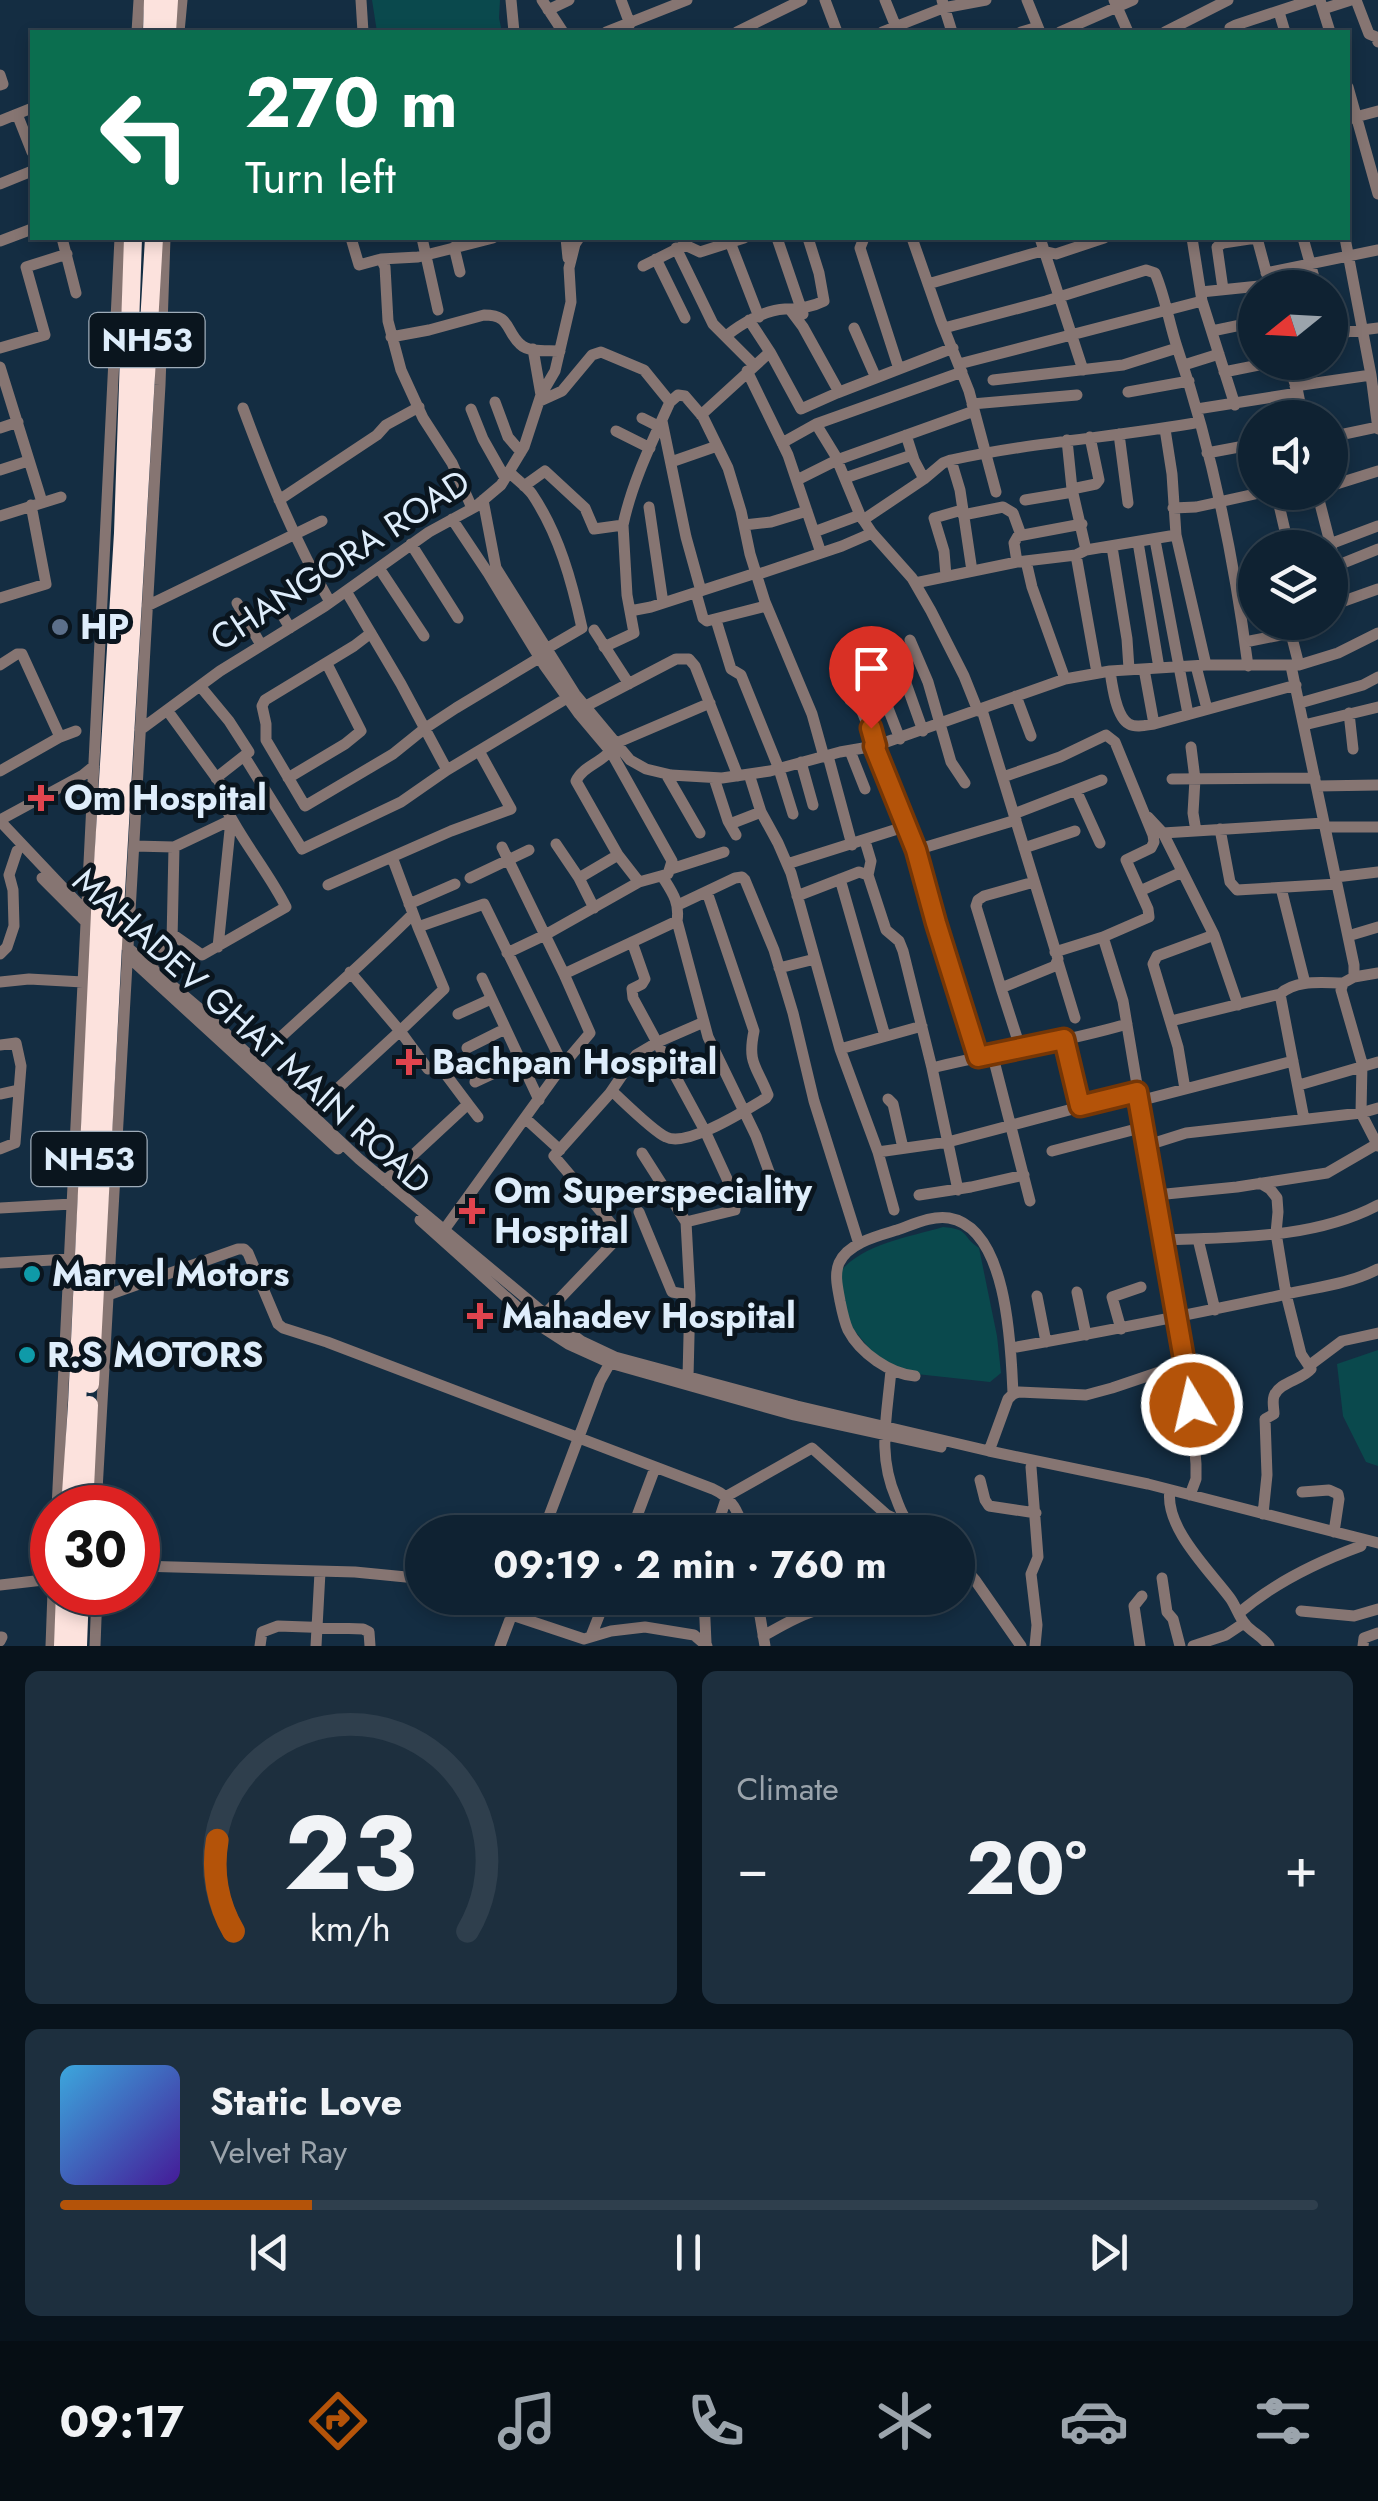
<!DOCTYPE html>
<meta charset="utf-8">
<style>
:root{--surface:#0f2232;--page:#1d2f3e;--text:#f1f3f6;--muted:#9ba4ac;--line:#2f3f4d;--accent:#b45309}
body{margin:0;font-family:Jost,sans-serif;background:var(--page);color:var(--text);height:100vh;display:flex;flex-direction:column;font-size:38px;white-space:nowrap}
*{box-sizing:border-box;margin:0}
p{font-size:32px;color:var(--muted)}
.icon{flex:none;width:55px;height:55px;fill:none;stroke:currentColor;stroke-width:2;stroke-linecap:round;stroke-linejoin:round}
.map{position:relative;height:1646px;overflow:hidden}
.side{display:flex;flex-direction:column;gap:25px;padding:25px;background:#08131c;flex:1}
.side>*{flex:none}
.guide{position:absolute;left:30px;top:30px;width:1320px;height:210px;border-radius:0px;box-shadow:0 5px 15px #0003,0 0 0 2px var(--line);background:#0b6e4f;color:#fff;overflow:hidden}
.needle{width:65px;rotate:252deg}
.tools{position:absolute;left:1238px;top:270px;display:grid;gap:20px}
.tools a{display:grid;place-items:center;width:110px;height:110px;border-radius:50%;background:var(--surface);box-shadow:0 5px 15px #0003,0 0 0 2px var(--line);font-size:50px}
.speed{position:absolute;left:30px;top:1485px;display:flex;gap:20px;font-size:50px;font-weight:700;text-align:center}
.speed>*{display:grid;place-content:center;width:130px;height:130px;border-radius:50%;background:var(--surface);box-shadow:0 5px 15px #0003,0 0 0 2px var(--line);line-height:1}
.speed .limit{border:15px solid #d22;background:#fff;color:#111}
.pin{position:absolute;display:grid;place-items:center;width:85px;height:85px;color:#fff;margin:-102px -42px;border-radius:50% 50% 50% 0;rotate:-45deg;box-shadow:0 0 10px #0007}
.pin .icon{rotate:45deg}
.me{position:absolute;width:110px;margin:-55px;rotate:351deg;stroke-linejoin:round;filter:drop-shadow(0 0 8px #0008)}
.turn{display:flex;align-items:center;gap:35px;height:210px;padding:0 50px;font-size:45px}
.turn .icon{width:130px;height:130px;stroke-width:2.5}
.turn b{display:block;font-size:70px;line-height:85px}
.big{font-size:75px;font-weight:700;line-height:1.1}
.side .card{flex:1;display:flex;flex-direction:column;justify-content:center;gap:15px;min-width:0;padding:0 35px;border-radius:15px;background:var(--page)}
.side .dial{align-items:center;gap:0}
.dial svg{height:260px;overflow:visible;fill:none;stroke:var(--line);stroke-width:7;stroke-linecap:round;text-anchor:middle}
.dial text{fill:var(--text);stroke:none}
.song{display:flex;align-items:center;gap:30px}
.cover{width:120px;height:120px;border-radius:15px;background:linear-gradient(135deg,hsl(200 70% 55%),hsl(260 70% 35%))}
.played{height:10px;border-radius:5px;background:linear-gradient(90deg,var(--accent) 20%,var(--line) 20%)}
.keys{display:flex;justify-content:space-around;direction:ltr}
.heat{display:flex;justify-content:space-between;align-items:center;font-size:55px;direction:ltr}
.side .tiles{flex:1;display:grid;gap:25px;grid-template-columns:1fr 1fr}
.card:last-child{grid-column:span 2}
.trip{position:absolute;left:405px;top:1515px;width:570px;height:100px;border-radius:50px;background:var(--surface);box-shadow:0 5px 15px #0003,0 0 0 2px var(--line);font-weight:700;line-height:100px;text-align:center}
.tabs{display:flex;height:160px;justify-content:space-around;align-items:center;background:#060e14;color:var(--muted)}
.tabs .icon{width:70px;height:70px}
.tabs .selected{color:var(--accent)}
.tabs b{font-size:45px;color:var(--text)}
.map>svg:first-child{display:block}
.water{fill:#0a494d}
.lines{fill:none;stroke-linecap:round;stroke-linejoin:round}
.minor{stroke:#867572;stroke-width:11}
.highway{stroke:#fce2dd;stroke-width:18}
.highway-bridge{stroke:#fce2dd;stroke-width:18}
.route-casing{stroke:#753606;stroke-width:25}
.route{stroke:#b45309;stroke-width:18}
.service-dot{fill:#5c6f8a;stroke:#0a151e;stroke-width:4}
.health-dot{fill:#e0444e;stroke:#0a151e;stroke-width:4}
.culture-dot{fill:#0f9aa8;stroke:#0a151e;stroke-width:4}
.labels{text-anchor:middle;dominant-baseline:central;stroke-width:10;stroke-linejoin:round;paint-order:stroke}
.shield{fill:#0a151e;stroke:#9eacb9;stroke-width:2.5}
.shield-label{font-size:32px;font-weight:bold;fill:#deedfb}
.street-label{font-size:35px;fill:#deedfb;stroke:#0a151e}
.poi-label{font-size:35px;font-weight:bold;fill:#deedfb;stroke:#0a151e;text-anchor:start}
</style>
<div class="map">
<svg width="1378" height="1646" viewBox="0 0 1378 1646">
<rect width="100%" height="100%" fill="#142d42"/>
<path class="water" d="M372 0H500L499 18 502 32H377Z
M943 1227C970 1229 961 1236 979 1248L997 1336 1001 1373 990 1382 898 1372 878 1359 854 1330 844 1314 837 1276C859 1244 907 1238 943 1227Z
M1378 1350V1466L1366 1462 1343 1416 1337 1364Z"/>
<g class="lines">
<path class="minor" d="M361 0 363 32
M511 0 514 32
M542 0 563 32
M621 0 630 24
M825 0 837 32
M885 0 898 32
M942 0 952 32
M1027 0 1040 32
M1114 0 1128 32
M1320 0 1330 32
M1356 0 1369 34 1376 37 1378 42
M1323 9 1351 0
M548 10 569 0
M1279 12 1285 32
M137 32 139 0
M179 32 182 0
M606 32 687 0
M737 32 802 0
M882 32 943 8 986 0
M1021 32 1038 27
M1060 32 1133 0
M1165 32 1228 0
M1230 32V28L1236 25 1312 0
M0 75 3 84 0 85
M1348 87 1378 194
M17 114 32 108
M1348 119 1378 111
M0 121 17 114 32 152
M0 184 32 171
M62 238 76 293
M351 238 359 265 381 259
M422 238 438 310
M566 238 568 258
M777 238 803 314
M864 238 860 248 899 369
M912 238 941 321 969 391 996 492
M1040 238 1083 370
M1192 238 1202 301 1235 405
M1257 238 1268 279
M1303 238 1317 288
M1345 238 1371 375 1378 429
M0 241 32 229
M730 242 759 317
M454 247 460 272
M676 248 713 324 754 365
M656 259 685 318
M643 266 685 245 700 252 744 238
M1266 273 1378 250
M928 284 1031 254 1043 251 1056 254 1104 238
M1223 289 1217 247 1223 243 1256 238
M1201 292 1269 285
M791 311 803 327 839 392
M749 320 770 352 801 409 837 393 953 348
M854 328 876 378
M944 328 1046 301 1146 270 1155 273C1165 296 1169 323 1177 347 1212 450 1234 558 1248 666
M1212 331 1255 322
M1330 334 1378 328
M726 336C741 324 764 310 785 309 797 309 812 307 824 301L819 273 808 238
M391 337 429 330 484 315C511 315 505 330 520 344 529 353 548 350 560 351
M0 348 45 335 26 267 67 254
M533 349 541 395
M1288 362 1298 393 1303 418
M959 364 1202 301
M1184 365 1219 354
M0 367 42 502
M747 371 788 455 821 553
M1224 372 1274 362
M993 380 1123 365 1177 348
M1295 386 1371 375
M1128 392 1189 381
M540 401 562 391 592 355 601 352 644 370 670 402
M495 402 508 437 521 452
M972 404 1077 395
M243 408C268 475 294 540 330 602
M471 409 483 439 505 478
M1197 409 1298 393
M701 415 770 352
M642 418 660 427
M662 421 686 537 701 591
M816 424 835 455 860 515 872 533 912 578 931 611 964 676 978 711
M0 428 18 422
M1165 429 1172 474 1176 535 1206 665
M616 431 650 448
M1119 434 1128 503
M906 435 914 460 924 479
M1330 437 1378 427
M1067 440 1072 489 1086 550
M782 443 816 424 962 372
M1207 453 1255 444
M951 460 960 490 972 571
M671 462 717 446
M0 470 28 461
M509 472C516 479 526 486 532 494 559 534 572 582 582 628L546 649
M845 478 912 455
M797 480 837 460 974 411
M524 486 545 471 585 508 594 529 623 525
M1330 486 1378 471
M1072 489 1096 484 1099 480 1090 437
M1276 492 1289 548
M1317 492 1336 566
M279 500 377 435 386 425 419 407
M483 500 496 568 575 694 630 760 646 769 671 775 722 778 770 771 840 752 875 746 1065 679 1110 671 1206 665H1299L1338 653 1378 633
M1025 500 1073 492
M649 507 663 603
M472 508 452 463 423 418 401 370 388 321 385 267 381 259 418 257 493 238
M1173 508 1196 507 1264 492
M963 515 1003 507 1013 513 1021 535
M0 516 61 497
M452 519 488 573 544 665 579 714 611 752 672 861 668 874 639 882 545 935 507 953
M863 520 924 479 943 463 951 460C1033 442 1118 437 1200 422
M744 525 771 522 807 511
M814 532 860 515
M1155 540 1188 714
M1138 542 1159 668
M411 544 458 618
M1330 544 1378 526
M1112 547 1127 639 1129 669
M1076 555 1097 673
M1026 561 1032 587 1065 679
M1017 562 1014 543 1018 536 1082 524
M379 568 424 636
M1331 568 1378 549
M756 575 842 546 872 533
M946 576 944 551 934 518 962 510
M1236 582 1255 578
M915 583 1017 562 1076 555 1086 550 1176 535
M346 591 401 684 447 770
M696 593 703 618 707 621 766 606
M0 598 46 584 31 505
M274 601 290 628
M237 603 261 645
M147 606 322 521
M1330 606 1378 589
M630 611 651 607 756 573
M716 620 731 669 741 675 779 769 793 814
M1288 622 1299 665
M594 630 629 684
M371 633 354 646 265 700 262 706 266 724V740L305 806 393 754 424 729 456 708 539 658
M910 640 928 682 951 762 965 783
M1245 642 1291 633
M604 647 634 633 627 595 623 525C632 482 652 442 670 402L678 395 685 396 703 417 728 468 741 511 750 554 765 602 812 714 824 757
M897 658 923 731
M0 665 17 654H22L60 737
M1196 666 1207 709
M1291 666 1354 965V977L1343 983 1341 990 1362 1063 1361 1113 1378 1146
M1144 669 1154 724
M1110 671C1112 685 1116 717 1129 724 1136 728 1147 725 1154 724L1296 685
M200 686 229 721 249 752 216 778
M1016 696 1031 736
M850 700 861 709 876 746
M886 703 900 739
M1300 703 1363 685 1378 677
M584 707 676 659H689L695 666 738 776
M167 710 226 791 221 798C238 837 267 869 286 907L202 955 172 934
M982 710 1058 959 1055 966 1001 988 1020 1047
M1349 713 1353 749
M1304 725 1378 707
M140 730 220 671 325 606 429 532 475 507 501 485 524 447 541 395 555 371 571 302 569 268 575 244 579 238
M875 746 916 850 936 923 978 1057
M1191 747 1195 779 1193 813 1196 831
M850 751 865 789
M244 756 302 849 401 802 447 770 567 698
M828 756 852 845
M801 762 813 805
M0 771 60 737 76 731
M666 774 700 833
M749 774 761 812 778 843 791 873 840 1049 878 1152 894 1210
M1003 777 1060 757 1106 735 1115 742 1153 835 1154 842 1151 848 1126 860 1148 909 1149 917 1103 937 1055 952
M288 778 345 744 361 731 327 664
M714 778 728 821 736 835
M1172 779 1315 778
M1317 786 1378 785
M1076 790 1100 843
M1014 814 1102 780
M1148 817 1163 833 1214 935 1238 1005
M0 820 83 775 94 766
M0 821 87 913 201 1010 359 1159 545 1314 581 1341 615 1357 797 1406 989 1451 1148 1484 1378 1543
M730 824 761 812
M1325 827H1378
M1220 829 1230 882 1237 890 1337 884
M1163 833 1324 823
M865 841 871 861 868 875
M556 844 579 878 594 908
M134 846 174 847 231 820
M1024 848 1075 831
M916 850 1016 820
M392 857 418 927 444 989 400 1031 428 1069
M787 864 907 826
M671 869 724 852
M662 876C672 892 680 902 677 921L708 1037 756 1136 776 1191
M1336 877 1378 872
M42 878 89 925
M470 878 529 850
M579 878 618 855
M840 879 885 1036
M639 882 618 855 576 781C584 764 607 762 614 744L710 703
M328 885 451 831 511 809 479 751
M1281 888 1305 983
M1140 891 1182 872
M797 896 859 872 868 875 886 930 899 941 903 951 932 1068 958 1190
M409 904 455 884
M678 905 735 878 742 877 745 880 774 950 793 1013 814 1101 859 1244
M418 927 484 904 563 1065
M1348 936 1378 927
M1103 937 1123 1001 1176 1318 1190 1392 1196 1464V1479L1190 1495
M632 942 645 979 642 984 632 989 633 998 705 1131 733 1192 736 1200 735 1210 686 1222 642 1153
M218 947 231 820
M0 954 7 947 14 926 13 890 9 875 17 851
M134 962 338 1149
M1058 962 1075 1018
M151 966 172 941 174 847
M779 968 815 959
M564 974 677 921
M1354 977 1378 973
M482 978 539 1100
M0 982 29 979 83 982
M1001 988 976 906 978 900 984 896 1034 882
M458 1014 491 999
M1171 1021 1280 994
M1064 1039 1080 1106
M0 1045 16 1043 21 1066 15 1143 0 1149
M467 1048 505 1029
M840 1049 922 1026
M992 1053 1030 1201
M255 1061C307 1012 362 965 413 914
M932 1068C997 1052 1063 1043 1127 1024
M475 1082 520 1061
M1299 1085 1378 1062
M1185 1089 1178 1047 1153 964 1157 956 1214 935
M610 1093 636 1055 658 1042 704 1022
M0 1094 19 1090
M888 1099 893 1104 903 1148
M1139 1101 1293 1061
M468 1104 478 1117
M311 1113 400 1031 350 972
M526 1119 560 1150
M1304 1119 1280 994C1297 979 1322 983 1343 983
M1148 1145 1186 1133 1361 1113 1378 1108
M1052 1151 1144 1127
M878 1152 948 1142 1137 1092
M385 1181 468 1104 447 1076
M1260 1183 1270 1189 1277 1198 1278 1212 1276 1233 1286 1294 1301 1354 1311 1369C1302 1380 1279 1382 1274 1396 1272 1402 1274 1408 1274 1414L1265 1419 1267 1475 1263 1514
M919 1195 971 1187 1024 1175
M1156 1195 1237 1187 1327 1173 1377 1144
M0 1208 72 1204
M639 1212 672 1292 690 1295
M420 1220 534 1322 568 1344 610 1363 794 1415 941 1447
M686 1222 690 1295 688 1377
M444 1230 563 1065 590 1033 564 974 502 847
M1198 1239 1215 1310
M1165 1240C1235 1237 1314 1239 1378 1205
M0 1263 69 1259
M1077 1292 1086 1335
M108 1295 238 1249H244L248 1253 278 1324 283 1328 327 1342 713 1489C733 1498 738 1512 745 1532
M1037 1296 1046 1342
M545 1314 611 1245 619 1233 554 1156 612 1091C624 1102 653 1131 666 1137 687 1148 746 1110 766 1098L768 1095C757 1066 747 1064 754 1031L707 892
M1121 1329 1112 1297 1141 1287
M1011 1348C1102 1332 1192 1314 1282 1295 1315 1287 1347 1285 1378 1269
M1310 1365 1342 1341 1378 1333
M891 1370C887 1417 877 1454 896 1498 901 1512 906 1523 917 1532
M915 1376C890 1374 860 1353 848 1330 844 1321 842 1311 840 1301 838 1289 834 1275 839 1263 848 1243 877 1236 897 1230 912 1225 932 1215 949 1218 1008 1228 1011 1348 1013 1394
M989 1451 1008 1399 1013 1394 1019 1392 1086 1395 1112 1388 1186 1363
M1031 1467 1038 1557 1031 1574 1037 1625 1035 1646
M980 1480 985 1500 989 1506 1036 1513
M1170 1490C1164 1527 1209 1570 1230 1598 1236 1606 1239 1618 1246 1625 1253 1633 1263 1637 1269 1646
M1302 1492 1329 1490 1338 1494 1339 1499 1334 1532
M57 1508 120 238
M96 1508 160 385 165 238
M543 1532 600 1381 610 1363
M631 1532 655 1468
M715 1532 727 1496 812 1448 887 1515 908 1525
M958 1561 975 1580 1021 1646
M138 1566 355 1572 406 1577 422 1581
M1162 1578 1167 1612 1173 1619 1180 1646
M0 1585 52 1579
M471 1598 512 1614
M704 1598 706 1643
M757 1598 765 1646
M1301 1611 1354 1616 1378 1609
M1239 1613C1275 1582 1317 1562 1361 1546
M512 1615 584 1639 611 1631 645 1627 694 1635 707 1646
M591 1636 606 1598
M763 1636C783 1625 801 1614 822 1609 843 1604 866 1607 885 1598
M0 1637H2L0 1641
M51 1646 53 1592
M95 1646 97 1592
M260 1646 262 1632 278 1626 363 1629 369 1632 370 1646
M316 1646 320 1572
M500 1646 518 1598
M1140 1646 1134 1606 1142 1596
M1193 1646 1226 1635 1244 1623
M1363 1646 1364 1638 1378 1633"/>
<path class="highway" d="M152 32 153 0
M167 32 169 0
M100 913 123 533 133 238
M114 926 154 238
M70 1508 77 1405
M84 1508 89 1405
M63 1646 65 1592
M78 1646 80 1592"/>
<path class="highway-bridge" d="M90 1384 114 926
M77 1405 100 913"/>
</g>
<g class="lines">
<g class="route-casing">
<path id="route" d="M871 728 876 746H874L916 850 936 923 978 1057 1064 1039 1080 1106 1137 1092 1192 1405"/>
</g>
<use href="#route" class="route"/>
</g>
<circle class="service-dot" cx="60" cy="627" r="10"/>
<g class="health-dot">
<path d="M36 783h10v10h10v10h-10v10h-10v-10h-10v-10h10z"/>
<path d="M404 1047h10v10h10v10h-10v10h-10v-10h-10v-10h10z"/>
<path d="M467 1196h10v10h10v10h-10v10h-10v-10h-10v-10h10z"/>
<path d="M475 1301h10v10h10v10h-10v10h-10v-10h-10v-10h10z"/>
</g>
<g class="culture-dot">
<circle cx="32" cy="1274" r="10"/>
<circle cx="27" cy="1355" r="10"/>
</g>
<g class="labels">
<g class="shield">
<rect x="89.5" y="313" width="115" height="54" rx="8"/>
<rect x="31.5" y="1132" width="115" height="54" rx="8"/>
</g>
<g class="shield-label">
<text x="147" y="340">NH53</text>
<text x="89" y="1159">NH53</text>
</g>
<g class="street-label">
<text transform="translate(340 560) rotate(-33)">CHANGORA ROAD</text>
<text transform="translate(252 1031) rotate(42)">MAHADEV GHAT MAIN ROAD</text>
</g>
<g class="poi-label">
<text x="80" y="627">HP</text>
<text x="64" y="798">Om Hospital</text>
<text x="432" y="1062">Bachpan Hospital</text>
<text x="494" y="1191">Om Superspeciality<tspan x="494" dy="40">Hospital</tspan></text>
<text x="52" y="1274">Marvel Motors</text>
<text x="502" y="1316">Mahadev Hospital</text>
<text x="47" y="1355">R.S MOTORS</text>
</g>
</g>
</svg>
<div class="tools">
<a><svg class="needle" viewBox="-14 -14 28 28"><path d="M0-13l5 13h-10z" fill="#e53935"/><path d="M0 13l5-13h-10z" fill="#9ba4ac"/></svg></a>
<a><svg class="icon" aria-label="sound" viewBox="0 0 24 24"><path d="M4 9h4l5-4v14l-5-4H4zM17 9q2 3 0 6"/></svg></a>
<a><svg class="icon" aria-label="layers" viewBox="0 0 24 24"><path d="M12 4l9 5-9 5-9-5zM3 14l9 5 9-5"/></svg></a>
</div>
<div class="speed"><div class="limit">30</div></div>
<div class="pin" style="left:871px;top:728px;background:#d93025"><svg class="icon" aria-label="arrive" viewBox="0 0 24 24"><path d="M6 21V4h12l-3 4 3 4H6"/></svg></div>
<svg class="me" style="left:1192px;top:1405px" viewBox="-20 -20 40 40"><circle r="17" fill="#b45309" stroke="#fff" stroke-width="3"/><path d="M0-11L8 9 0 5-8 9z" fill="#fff"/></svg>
<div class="trip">09:19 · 2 min · 760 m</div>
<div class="guide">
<div class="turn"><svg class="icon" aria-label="left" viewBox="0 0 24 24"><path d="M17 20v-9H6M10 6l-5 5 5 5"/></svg><div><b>270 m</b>Turn left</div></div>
</div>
</div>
<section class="side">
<div class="tiles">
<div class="card dial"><svg viewBox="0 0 100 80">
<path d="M14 69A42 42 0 1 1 86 69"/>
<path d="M14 69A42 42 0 0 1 9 41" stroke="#b45309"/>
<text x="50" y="56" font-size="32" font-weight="700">23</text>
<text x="50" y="72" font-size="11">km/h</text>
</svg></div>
<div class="card"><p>Climate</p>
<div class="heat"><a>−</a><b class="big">20°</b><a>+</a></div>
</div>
<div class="card">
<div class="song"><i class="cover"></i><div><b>Static Love</b><p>Velvet Ray</p></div></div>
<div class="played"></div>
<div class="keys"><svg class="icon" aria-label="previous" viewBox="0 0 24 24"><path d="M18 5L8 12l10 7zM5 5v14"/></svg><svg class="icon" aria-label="pause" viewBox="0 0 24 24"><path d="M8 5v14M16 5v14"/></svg><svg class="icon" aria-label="next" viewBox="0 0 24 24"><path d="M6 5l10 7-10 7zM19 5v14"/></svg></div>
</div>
</div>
</section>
<nav class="tabs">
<b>09:17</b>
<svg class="icon selected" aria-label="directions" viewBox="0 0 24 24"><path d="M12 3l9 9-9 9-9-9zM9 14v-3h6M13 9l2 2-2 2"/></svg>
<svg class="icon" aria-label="music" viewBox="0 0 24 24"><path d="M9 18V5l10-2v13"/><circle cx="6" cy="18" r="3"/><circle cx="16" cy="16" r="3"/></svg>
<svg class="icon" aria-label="phone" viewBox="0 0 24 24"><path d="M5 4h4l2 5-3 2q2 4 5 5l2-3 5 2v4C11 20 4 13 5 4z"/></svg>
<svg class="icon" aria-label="climate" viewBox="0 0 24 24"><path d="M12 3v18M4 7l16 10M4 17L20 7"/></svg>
<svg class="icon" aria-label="car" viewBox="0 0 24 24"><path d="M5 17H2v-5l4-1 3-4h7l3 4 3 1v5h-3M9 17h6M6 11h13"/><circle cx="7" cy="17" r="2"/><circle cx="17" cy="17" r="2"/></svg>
<svg class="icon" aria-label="filters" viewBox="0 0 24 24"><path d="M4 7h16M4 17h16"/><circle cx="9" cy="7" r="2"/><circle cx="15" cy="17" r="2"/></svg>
</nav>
